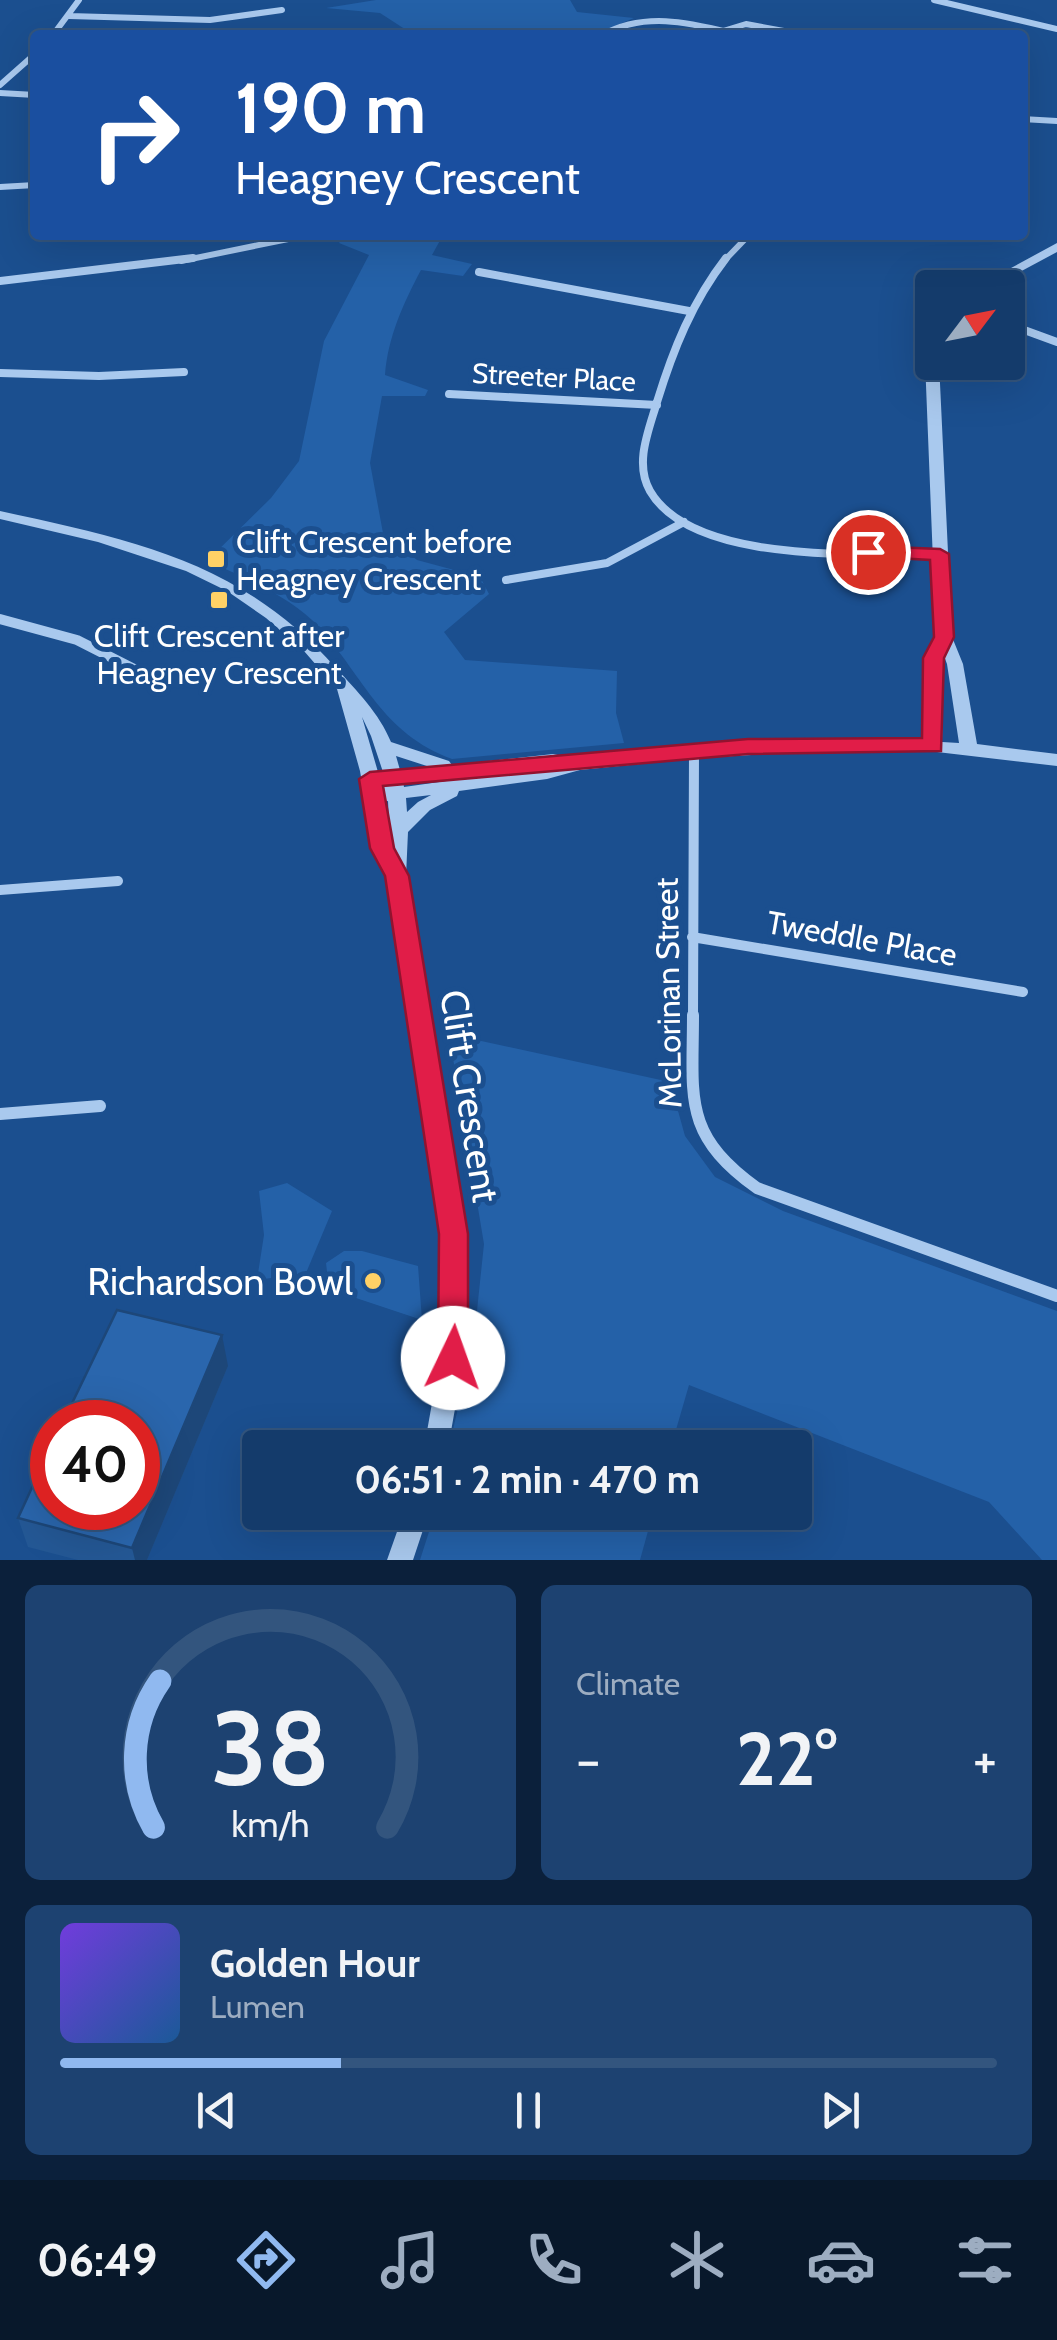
<!DOCTYPE html>
<meta charset="utf-8">
<style>
:root{--surface:#143b6b;--page:#1d4271;--text:#f1f3f6;--muted:#9dadc1;--line:#33557e;--accent:#90b9f0}
body{margin:0;font-family:Cabin,sans-serif;background:var(--page);color:var(--text);height:100vh;display:flex;flex-direction:column;font-size:38px;white-space:nowrap}
*{box-sizing:border-box;margin:0}
p{font-size:32px;color:var(--muted)}
.icon{flex:none;width:55px;height:55px;fill:none;stroke:currentColor;stroke-width:2;stroke-linecap:round;stroke-linejoin:round}
.map{position:relative;height:1560px;overflow:hidden}
.panel{display:flex;flex-direction:column;gap:25px;padding:25px;background:#0b203b;flex:1}
.panel>*{flex:none}
.banner{position:absolute;left:30px;top:30px;width:998px;height:210px;border-radius:10px;box-shadow:0 10px 40px #0002,0 0 0 2px var(--line);background:#1a4fa0;color:#fff;overflow:hidden}
.needle{width:65px;rotate:58deg}
.fabs{position:absolute;left:915px;top:270px;display:grid;gap:20px}
.fabs a{display:grid;place-items:center;width:110px;height:110px;border-radius:10px;background:var(--surface);box-shadow:0 10px 40px #0002,0 0 0 2px var(--line);font-size:50px}
.speed{position:absolute;left:30px;top:1400px;display:flex;gap:20px;font-size:50px;font-weight:700;text-align:center}
.speed>*{display:grid;place-content:center;width:130px;height:130px;border-radius:50%;background:var(--surface);box-shadow:0 10px 40px #0002,0 0 0 2px var(--line);line-height:1}
.speed .limit{border:15px solid #d22;background:#fff;color:#111}
.pin{position:absolute;display:grid;place-items:center;width:85px;height:85px;color:#fff;margin:-42px;border:5px solid #fff;border-radius:50%;box-shadow:0 2px 10px #0007}
.me{position:absolute;width:110px;margin:-55px;rotate:3deg;stroke-linejoin:round;filter:drop-shadow(0 0 8px #0008)}
.turn{display:flex;align-items:center;gap:35px;height:210px;padding:0 40px;font-size:45px}
.turn .icon{width:130px;height:130px;stroke-width:2.5}
.turn b{display:block;font-size:70px;line-height:85px}
.big{font-size:75px;font-weight:800;line-height:1.1}
.panel .card{flex:1;display:flex;flex-direction:column;justify-content:center;gap:15px;min-width:0;padding:0 35px;border-radius:15px;background:var(--page)}
.panel .dial{align-items:center;gap:0}
.dial svg{height:260px;overflow:visible;fill:none;stroke:var(--line);stroke-width:7;stroke-linecap:round;text-anchor:middle}
.dial text{fill:var(--text);stroke:none}
.song{display:flex;align-items:center;gap:30px}
.cover{width:120px;height:120px;border-radius:15px;background:linear-gradient(135deg,hsl(260 70% 55%),hsl(210 70% 35%))}
.played{height:10px;border-radius:5px;background:linear-gradient(90deg,var(--accent) 30%,var(--line) 30%)}
.keys{display:flex;justify-content:space-around;direction:ltr}
.heat{display:flex;justify-content:space-between;align-items:center;font-size:55px;direction:ltr}
.panel .tiles{flex:1;display:grid;gap:25px;grid-template-columns:1fr 1fr}
.card:last-child{grid-column:span 2}
.trip{position:absolute;left:242px;top:1430px;width:570px;height:100px;border-radius:10px;background:var(--surface);box-shadow:0 10px 40px #0002,0 0 0 2px var(--line);font-weight:800;line-height:100px;text-align:center}
.tabs{display:flex;height:160px;justify-content:space-around;align-items:center;background:#08182b;color:var(--muted)}
.tabs .icon{width:70px;height:70px}
.tabs .on{color:var(--accent)}
.tabs b{font-size:45px;color:var(--text)}
.map>svg:first-child{display:block}
.green{fill:#2461a8}
.lines{fill:none;stroke-linecap:round;stroke-linejoin:round}
.minor-far3{stroke:#a9c9ee;stroke-width:6}
.minor-far2{stroke:#a9c9ee;stroke-width:8}
.minor-far1{stroke:#a9c9ee;stroke-width:10}
.minor{stroke:#a9c9ee;stroke-width:12}
.tertiary{fill:#a9c9ee;fill-rule:evenodd}
.wall{fill:#245895}
.shaded-wall{fill:#1d4779}
.building{fill:#2a66ad;stroke:#1d4779;stroke-width:2.5}
.route{fill:#e11d48;stroke:#92132f;stroke-width:2.5}
.poi-dot{fill:#ffd166;stroke:#1b4f8f;stroke-width:4}
.labels{text-anchor:middle;dominant-baseline:central;stroke-width:10;stroke-linejoin:round;paint-order:stroke}
.far-street-label{font-size:28px;fill:#fff;stroke:#1b4f8f}
.poi-label{font-size:32px;fill:#fff;stroke:#1b4f8f;text-anchor:start}
.street-label{font-size:32px;fill:#fff;stroke:#1b4f8f}
.near-street-label{font-size:38px;fill:#fff;stroke:#1b4f8f}
.near-poi-label{font-size:38px;fill:#fff;stroke:#1b4f8f;text-anchor:end}
</style>
<div class="map">
<svg width="1057" height="1560" viewBox="0 0 1057 1560">
<rect width="100%" height="100%" fill="#1b4f8f"/>
<path class="green" d="M376 0H570L577 12 634 18 594 35H414L380 13 326 8Z
M345 235H443L432 255 472 264 463 276 421 270C403 304 388 337 385 375L428 390 425 396H382L370 463 383 533 417 560 480 577 489 594 444 632 465 660 617 671 616 713 624 743 452 759C382 733 365 679 319 627 291 597 244 577 207 561L271 498 299 461 324 341 369 255 339 243Z
M449 1034 670 1082 685 1136 715 1177 783 1211 1057 1311V1560H1042L989 1502 689 1385 671 1447H449L474 1339 484 1244Z
M287 1183 332 1211 306 1273 257 1280 264 1235 259 1191Z
M344 1251H362L418 1266 422 1320 329 1289 326 1263Z
M435 1513V1512L653 1513 640 1560H420Z"/>
<g class="lines">
<path class="minor-far3" d="M934 0 1057 29
M69 16 210 20 282 10
M723 31 746 24 806 35
M53 35 79 0
M602 35C647 10 694 24 741 35
M0 85 35 54
M0 93 35 95
M1022 119 1057 121
M0 187 35 185
M181 261 308 235
M724 261 749 235"/>
<path class="minor-far2" d="M726 258C692 302 673 350 657 402 649 430 634 463 650 491 693 565 864 553 939 555
M479 272 689 311
M0 281 193 258
M1008 324 1057 342
M0 373 99 376 184 372
M449 394 657 405
M506 580 607 563 684 522"/>
<path class="minor-far1" d="M0 619 77 640 136 670
M0 890 118 881
M692 937 1023 992
M693 1018 694 752"/>
<path class="minor" d="M693 1015C693 1098 682 1134 757 1188L1057 1296
M0 1114 100 1106"/>
<path class="tertiary" d="M1057 243V252L990 288H974Z
M932 356V362H939L952 637 963 664 977 744 1057 754V766L937 752 819 751 700 758 580 770 547 779 459 791 457 796 430 810 408 832 406 876 466 1254 468 1336 448 1448H424L444 1336V1254L388 875 373 848 360 771 337 689 304 651 266 618 227 591 186 571 98 542 0 519V511C133 540 241 561 336 668 357 691 379 713 391 742L449 761 452 765 553 754 576 759 759 743 925 741 926 659 936 637 925 360ZM944 656 947 664 959 743 942 742ZM362 717 371 736 383 772H378ZM396 756 430 767 400 770ZM552 766 404 787 403 781ZM431 795 418 802 407 812 406 798ZM388 801 390 843 383 802Z
M404 1512H429L413 1560H387Z"/>
</g>
<path class="wall" d="M228 1366 147 1560H78L28 1547 18 1518Z"/>
<path class="shaded-wall" d="M222 1335 228 1366 147 1560H135L132 1548Z"/>
<path class="building" d="M117 1310 222 1335 132 1548 18 1518 52 1444V1508H138V1422H63Z"/>
<path class="route" d="M868 546 940 549 949 554 954 637 944 658 941 751 748 754 383 786 394 848 409 876 468 1234V1358L464 1367 453 1371 442 1367 438 1358 439 1234 385 876 370 848 359 779 370 772 748 739 922 738 923 658 934 637 930 560 861 556 858 552Z"/>
<g class="poi-dot">
<rect x="206" y="549" width="20" height="20" rx="5"/>
<rect x="209" y="590" width="20" height="20" rx="5"/>
<circle cx="373" cy="1281" r="10"/>
</g>
<g class="labels">
<g class="far-street-label">
<text transform="translate(554 377) rotate(3)">Streeter Place</text>
</g>
<g class="poi-label">
<text x="236" y="541">Clift Crescent before<tspan x="236" dy="37">Heagney Crescent</tspan></text>
<text x="219" y="635" text-anchor="middle">Clift Crescent after<tspan x="219" dy="37">Heagney Crescent</tspan></text>
</g>
<g class="street-label">
<text transform="translate(862 938) rotate(10)">Tweddle Place</text>
<text transform="translate(668 993) rotate(-91)">McLorinan Street</text>
</g>
<g class="near-street-label">
<text transform="translate(470 1096) rotate(81)">Clift Crescent</text>
</g>
<g class="near-poi-label">
<text x="353" y="1281">Richardson Bowl</text>
</g>
</g>
</svg>
<div class="fabs">
<a><svg class="needle" viewBox="-14 -14 28 28"><path d="M0-13l5 13h-10z" fill="#e53935"/><path d="M0 13l5-13h-10z" fill="#9dadc1"/></svg></a>
</div>
<div class="speed"><div class="limit">40</div></div>
<div class="pin" style="left:868px;top:552px;background:#d93025"><svg class="icon" aria-label="arrive" viewBox="0 0 24 24"><path d="M6 21V4h12l-3 4 3 4H6"/></svg></div>
<svg class="me" style="left:453px;top:1358px" viewBox="-20 -20 40 40"><circle r="19" fill="#fff"/><path d="M0-13L10 11 0 6-10 11z" fill="#e11d48"/></svg>
<div class="trip">06:51 · 2 min · 470 m</div>
<div class="banner">
<div class="turn"><svg class="icon" aria-label="right" viewBox="0 0 24 24"><path d="M7 20v-9h11M14 6l5 5-5 5"/></svg><div><b>190 m</b>Heagney Crescent</div></div>
</div>
</div>
<section class="panel">
<div class="tiles">
<div class="card dial"><svg viewBox="0 0 100 80">
<path d="M14 69A42 42 0 1 1 86 69"/>
<path d="M14 69A42 42 0 0 1 16 24" stroke="#90b9f0"/>
<text x="50" y="56" font-size="32" font-weight="700">38</text>
<text x="50" y="72" font-size="11">km/h</text>
</svg></div>
<div class="card"><p>Climate</p>
<div class="heat"><a>−</a><b class="big">22°</b><a>+</a></div>
</div>
<div class="card">
<div class="song"><i class="cover"></i><div><b>Golden Hour</b><p>Lumen</p></div></div>
<div class="played"></div>
<div class="keys"><svg class="icon" aria-label="previous" viewBox="0 0 24 24"><path d="M18 5L8 12l10 7zM5 5v14"/></svg><svg class="icon" aria-label="pause" viewBox="0 0 24 24"><path d="M8 5v14M16 5v14"/></svg><svg class="icon" aria-label="next" viewBox="0 0 24 24"><path d="M6 5l10 7-10 7zM19 5v14"/></svg></div>
</div>
</div>
</section>
<nav class="tabs">
<b>06:49</b>
<svg class="icon on" aria-label="directions" viewBox="0 0 24 24"><path d="M12 3l9 9-9 9-9-9zM9 14v-3h6M13 9l2 2-2 2"/></svg>
<svg class="icon" aria-label="music" viewBox="0 0 24 24"><path d="M9 18V5l10-2v13"/><circle cx="6" cy="18" r="3"/><circle cx="16" cy="16" r="3"/></svg>
<svg class="icon" aria-label="phone" viewBox="0 0 24 24"><path d="M5 4h4l2 5-3 2q2 4 5 5l2-3 5 2v4C11 20 4 13 5 4z"/></svg>
<svg class="icon" aria-label="climate" viewBox="0 0 24 24"><path d="M12 3v18M4 7l16 10M4 17L20 7"/></svg>
<svg class="icon" aria-label="car" viewBox="0 0 24 24"><path d="M5 17H2v-5l4-1 3-4h7l3 4 3 1v5h-3M9 17h6M6 11h13"/><circle cx="7" cy="17" r="2"/><circle cx="17" cy="17" r="2"/></svg>
<svg class="icon" aria-label="filters" viewBox="0 0 24 24"><path d="M4 7h16M4 17h16"/><circle cx="9" cy="7" r="2"/><circle cx="15" cy="17" r="2"/></svg>
</nav>
